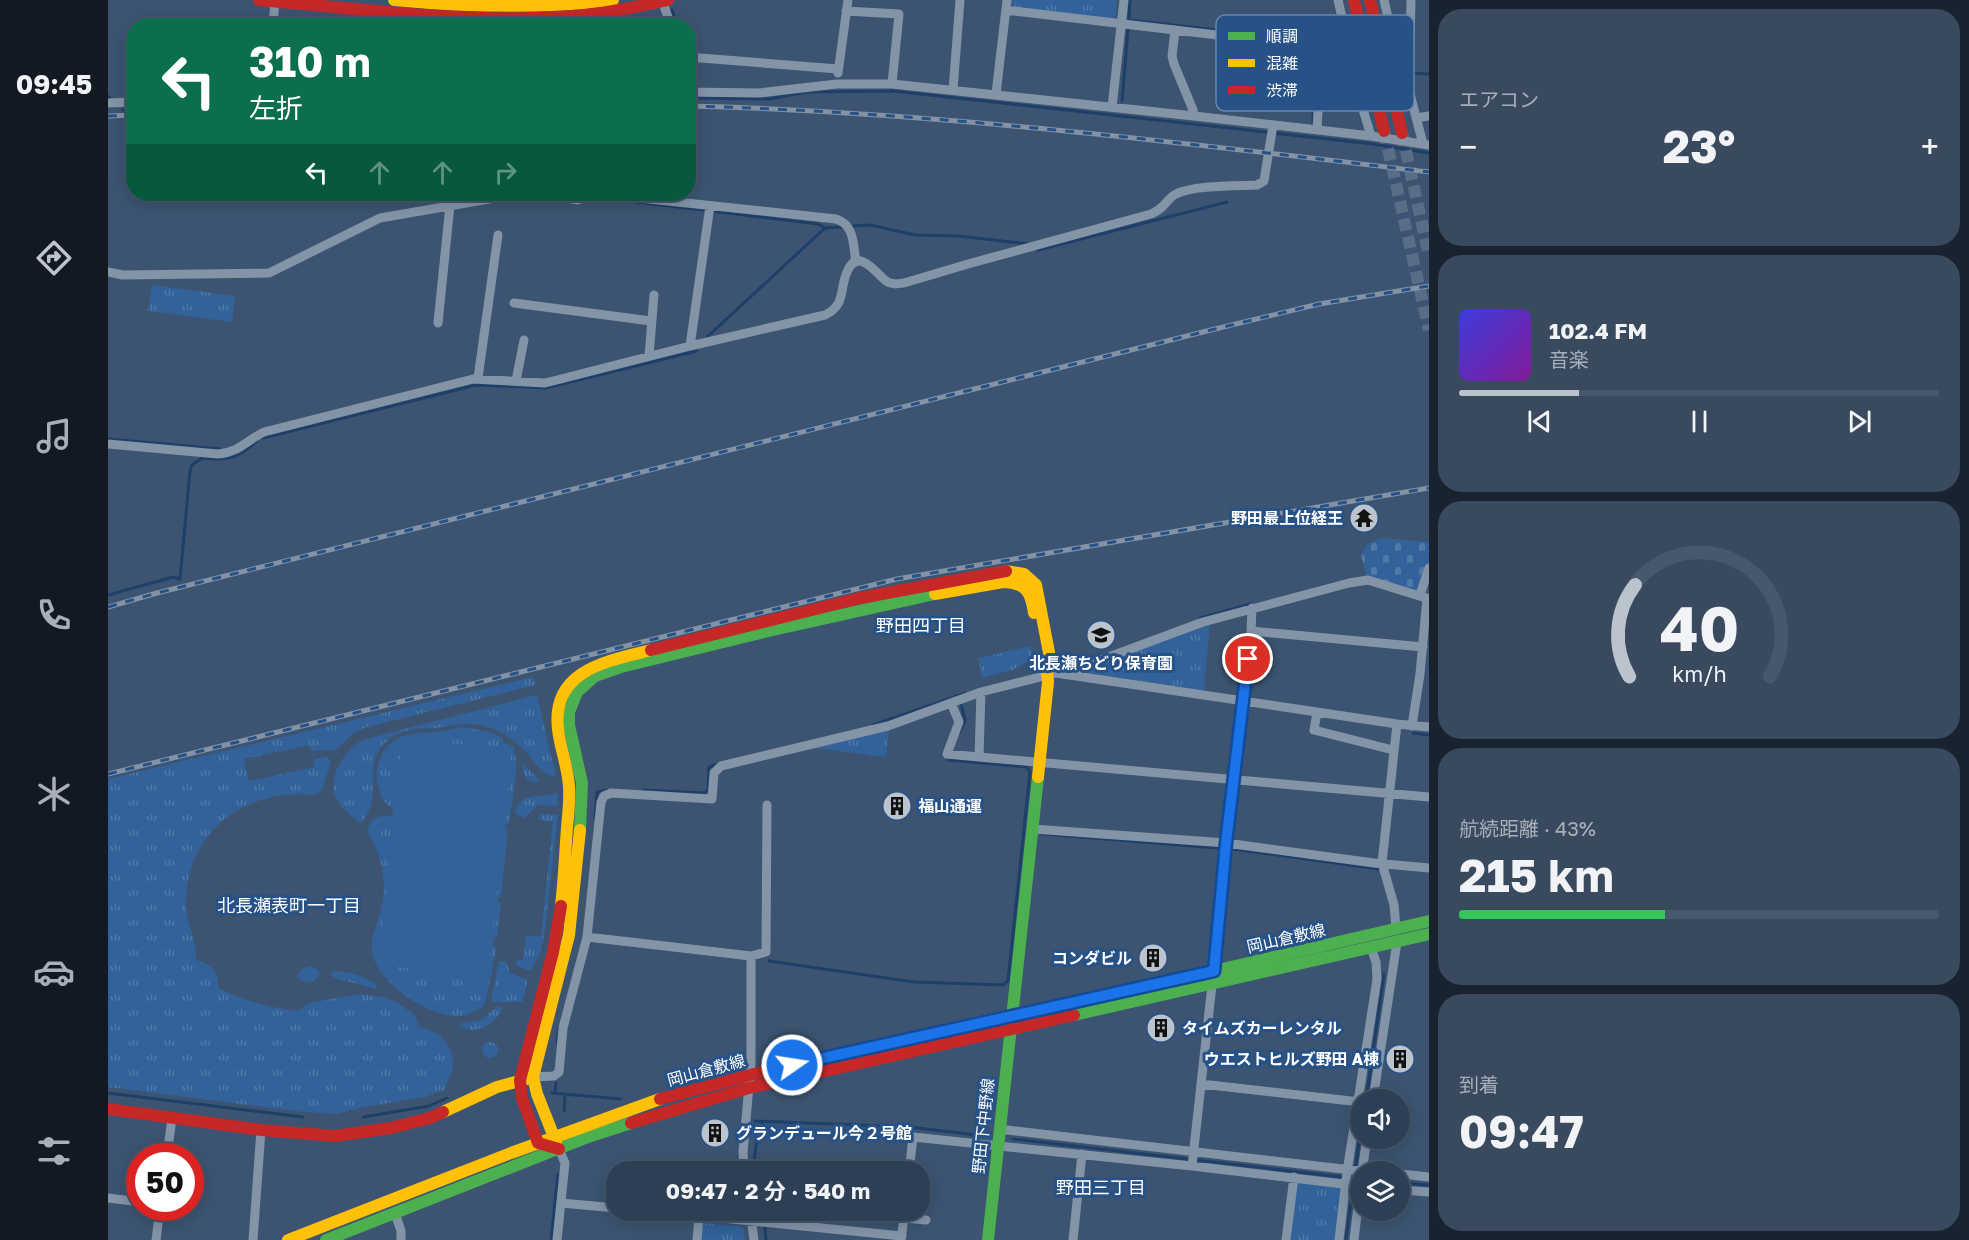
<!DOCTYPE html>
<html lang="ja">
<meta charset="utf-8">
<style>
:root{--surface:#2d3f55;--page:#394a5f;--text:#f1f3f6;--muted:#a7afb9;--line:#48586c;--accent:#bbc3cd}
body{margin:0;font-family:"Golos Text","Noto Sans JP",sans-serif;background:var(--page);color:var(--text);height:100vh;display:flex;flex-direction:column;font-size:22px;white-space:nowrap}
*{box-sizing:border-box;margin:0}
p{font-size:20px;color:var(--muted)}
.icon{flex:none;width:33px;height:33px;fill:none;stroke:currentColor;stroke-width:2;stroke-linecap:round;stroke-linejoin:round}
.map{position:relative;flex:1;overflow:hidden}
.drawer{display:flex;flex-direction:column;gap:9px;padding:9px;background:#19232f;width:540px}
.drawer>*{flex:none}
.guide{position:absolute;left:18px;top:18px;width:570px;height:183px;border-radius:24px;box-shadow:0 3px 15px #0003,0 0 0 2px var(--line);background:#0b6e4f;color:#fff;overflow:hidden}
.tools{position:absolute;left:1242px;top:1089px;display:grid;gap:12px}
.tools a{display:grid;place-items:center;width:60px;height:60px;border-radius:50%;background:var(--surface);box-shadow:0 3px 15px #0003,0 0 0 2px var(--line);font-size:30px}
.speed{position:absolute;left:18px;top:1143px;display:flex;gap:12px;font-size:30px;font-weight:700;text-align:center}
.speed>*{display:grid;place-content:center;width:78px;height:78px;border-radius:50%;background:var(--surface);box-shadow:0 3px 15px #0003,0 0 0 2px var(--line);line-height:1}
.speed .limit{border:9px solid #d22;background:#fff;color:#111}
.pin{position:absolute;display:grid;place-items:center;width:51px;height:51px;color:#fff;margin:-26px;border:3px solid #fff;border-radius:50%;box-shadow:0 2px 6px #0007}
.me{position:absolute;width:66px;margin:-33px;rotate:77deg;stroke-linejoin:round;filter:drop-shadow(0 0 4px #0008)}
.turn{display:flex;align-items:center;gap:21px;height:126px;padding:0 24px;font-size:27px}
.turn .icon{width:78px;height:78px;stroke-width:2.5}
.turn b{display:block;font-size:42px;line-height:51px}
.lanes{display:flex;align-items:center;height:57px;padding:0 24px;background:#0003;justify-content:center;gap:30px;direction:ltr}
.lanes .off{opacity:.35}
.big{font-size:45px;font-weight:700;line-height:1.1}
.drawer .tile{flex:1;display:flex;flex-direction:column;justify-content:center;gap:9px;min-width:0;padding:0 21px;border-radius:24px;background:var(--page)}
.drawer .dial{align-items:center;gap:0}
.dial svg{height:156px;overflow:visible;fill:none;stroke:var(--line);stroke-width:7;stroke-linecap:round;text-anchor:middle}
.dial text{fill:var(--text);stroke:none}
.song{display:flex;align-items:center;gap:18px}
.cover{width:72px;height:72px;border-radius:9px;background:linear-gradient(135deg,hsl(240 70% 55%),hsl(290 70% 35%))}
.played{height:6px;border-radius:3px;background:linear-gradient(90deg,var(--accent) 25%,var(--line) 25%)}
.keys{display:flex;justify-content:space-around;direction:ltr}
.heat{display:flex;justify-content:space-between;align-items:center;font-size:33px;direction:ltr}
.charge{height:9px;border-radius:4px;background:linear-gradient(90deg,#34c759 43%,var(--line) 0)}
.trip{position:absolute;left:498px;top:1161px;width:324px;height:60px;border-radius:24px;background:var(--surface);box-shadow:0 3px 15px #0003,0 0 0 2px var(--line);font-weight:700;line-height:60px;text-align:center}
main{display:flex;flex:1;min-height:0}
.tabs{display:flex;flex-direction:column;width:108px;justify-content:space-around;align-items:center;background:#121922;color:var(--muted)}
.tabs .icon{width:42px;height:42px}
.tabs .on{color:var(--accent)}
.tabs b{font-size:27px;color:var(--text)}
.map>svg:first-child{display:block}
.grass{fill:url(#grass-tufts);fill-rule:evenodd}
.cemetery{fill:url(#cemetery-stones)}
.pitch{fill:#326299}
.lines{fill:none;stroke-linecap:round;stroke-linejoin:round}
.stream{stroke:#1e3f69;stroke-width:3}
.secondary-tunnel{stroke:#596e86;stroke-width:12;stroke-dasharray:12 6;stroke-linecap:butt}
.street{stroke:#8394a7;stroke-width:9}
.fast{stroke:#4caf50;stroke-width:12}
.slow{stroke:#ffc107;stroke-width:12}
.jam{stroke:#c62828;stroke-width:12}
.rail-casing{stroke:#8393a5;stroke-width:5}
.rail{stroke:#265287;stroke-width:3;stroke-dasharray:9;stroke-linecap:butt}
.route-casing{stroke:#114b97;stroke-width:15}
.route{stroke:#1a73e8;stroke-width:10}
.labels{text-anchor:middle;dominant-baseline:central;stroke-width:6;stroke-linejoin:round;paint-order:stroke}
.poi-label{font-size:16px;font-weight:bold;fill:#fff;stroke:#265287;text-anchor:end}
.street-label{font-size:16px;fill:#fff;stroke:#265287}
.neighbourhood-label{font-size:18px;fill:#fff;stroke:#265287}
.key{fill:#265287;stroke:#6786ab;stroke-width:1.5}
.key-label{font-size:16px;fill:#fff}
</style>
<main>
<nav class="tabs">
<b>09:45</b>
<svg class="icon on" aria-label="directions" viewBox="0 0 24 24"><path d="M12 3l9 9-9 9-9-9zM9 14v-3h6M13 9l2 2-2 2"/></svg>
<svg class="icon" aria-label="music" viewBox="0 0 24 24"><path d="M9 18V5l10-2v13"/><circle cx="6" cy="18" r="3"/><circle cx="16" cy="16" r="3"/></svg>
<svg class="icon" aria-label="phone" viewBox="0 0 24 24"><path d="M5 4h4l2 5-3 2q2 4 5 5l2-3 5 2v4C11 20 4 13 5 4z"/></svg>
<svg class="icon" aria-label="climate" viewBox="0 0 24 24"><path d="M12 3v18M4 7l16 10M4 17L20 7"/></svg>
<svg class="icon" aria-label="car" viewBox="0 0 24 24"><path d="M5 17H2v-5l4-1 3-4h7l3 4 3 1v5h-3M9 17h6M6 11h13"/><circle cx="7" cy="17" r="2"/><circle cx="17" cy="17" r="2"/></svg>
<svg class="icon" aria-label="filters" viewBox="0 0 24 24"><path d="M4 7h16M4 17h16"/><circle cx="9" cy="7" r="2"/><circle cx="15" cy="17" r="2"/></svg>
</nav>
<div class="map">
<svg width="1321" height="1240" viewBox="0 0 1321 1240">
<defs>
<pattern id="grass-tufts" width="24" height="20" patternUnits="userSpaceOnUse" patternTransform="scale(1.5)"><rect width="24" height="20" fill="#326299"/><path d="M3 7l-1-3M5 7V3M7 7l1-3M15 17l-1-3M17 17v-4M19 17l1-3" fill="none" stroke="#517aa8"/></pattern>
<pattern id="cemetery-stones" width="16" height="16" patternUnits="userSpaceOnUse" patternTransform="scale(1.5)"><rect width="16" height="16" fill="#326299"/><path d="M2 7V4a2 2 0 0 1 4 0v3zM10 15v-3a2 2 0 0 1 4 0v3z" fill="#517aa8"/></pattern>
</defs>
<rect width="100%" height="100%" fill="#3c5471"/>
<path class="grass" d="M902 0H1009L1008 16 1004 19 909 8 902 2Z
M44 285 127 296 124 322 40 311Z
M1102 623 1096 691 976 672 977 669Z
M923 646 925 658 905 670 874 678 870 658Z
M425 677 427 685 259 727 247 732 227 750 204 751 206 759 218 757 223 762 214 790 207 795C137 788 77 831 78 906 79 924 89 941 88 960 103 963 111 972 110 988 136 1000 160 1008 190 1011L201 1003 252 994 275 997 288 1002 307 1015 311 1027C329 1030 344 1042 345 1062 346 1070 339 1082 336 1090L316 1097 252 1108 229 1114 196 1112 0 1087V779ZM202 745 207 767 141 781 136 759Z
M429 695 448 777C432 775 428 762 418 752 405 738 389 728 371 725 351 721 342 727 325 728 306 729 289 729 275 745 254 769 276 795 254 822H251C244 816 235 810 230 802 216 779 236 752 254 740Z
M353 727 378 731 395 738V743L405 746C413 763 403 804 401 824H398L397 829 400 830 393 897H390L389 902 393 903 389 937H386L385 946H389L377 1004C370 1010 362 1015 352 1016 322 1018 268 983 264 951 263 939 266 931 270 920 281 889 276 858 259 831 263 817 272 814 284 817L285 809C275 803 271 793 269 782 266 760 280 738 303 734 310 732 318 733 326 732 335 732 344 729 353 727Z
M781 729 778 757 708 748Z
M415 764 430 778V782H424C417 778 414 772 415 764Z
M450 793V806L430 805 416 818 408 814 407 811C414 791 434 798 450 793Z
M432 814 450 815 437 929 433 951 423 971 409 966 408 963 409 960H415L418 936H433L445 822 430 819Z
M391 961 398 962 402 973 420 980 414 1002H384L383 1000Z
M202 966 211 971V977C205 983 196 983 190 978L189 976 194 969Z
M225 971C240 971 256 976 268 984L269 989 226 978 223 974Z
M390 1006 394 1008 393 1013C383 1025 367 1036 352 1026L353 1023 373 1020Z
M374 1050a8 8 0 1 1 16 0a8 8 0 1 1-16 0Z
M1192 1182 1231 1186 1234 1189 1227 1240H1181L1189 1184Z
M593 1223 631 1226 636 1229 637 1240H591Z"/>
<path class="cemetery" d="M1272 538 1321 542V562L1309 591 1258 577 1253 554 1260 544Z"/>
<path class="pitch" d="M294 738 404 750 380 976 270 965Z"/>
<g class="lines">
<path class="stream" d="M564 10 569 26
M1021 19 1022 0
M1021 20 1206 41V43
M581 63 588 87
M1306 73 1321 74
M0 96 2 98
M580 98 661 99 699 92 785 91 1265 144 1321 153
M1014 101 1020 30
M15 110H26
M1205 124 1206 52
M461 194 469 195
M520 201 710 224 717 228
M744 226 762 225 807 235 850 236 920 244
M926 248 930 250 1119 202
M599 337 717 228 735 227
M155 438 368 385 438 388 589 351
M0 439 112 449
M0 595 65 577 72 579 82 471 84 465 94 458C121 461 129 459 149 441
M1092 618 1143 604
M958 665 987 657
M765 725 858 693
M851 733 857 720 853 704
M1305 733 1321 735
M535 790 596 793 600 790 601 767 613 763
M487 818 489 792 499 790
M934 834 1110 848
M1125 849 1270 869
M661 961 806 982 895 985 900 981 922 772 919 767 840 760
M449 1042 451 1028
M0 1093 195 1117
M444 1093 513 1099
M447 1093 448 1083
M1258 1100 1276 974
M456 1111 457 1095
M255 1117 321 1106 339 1098
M647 1121 801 1127 878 1136
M905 1139 1252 1179
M647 1172C645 1153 648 1138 655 1122
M1246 1180 1252 1134
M1292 1183 1321 1185
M655 1210 658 1240
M443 1240 450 1174
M1238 1240 1245 1186"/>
<path class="secondary-tunnel" d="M1276 131 1321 330
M1294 133 1321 256"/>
<path class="street" d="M554 0 563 26
M1230 0 1254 106 1263 136
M1276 0 1292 71 1295 77 1301 79
M1303 0 1301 90 1315 144
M898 10 1210 47 1213 53 1209 130
M738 11 791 14 784 84
M165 26 167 1
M1067 30 1064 56 1066 64 1085 110 1086 116
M580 57 730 69
M730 73 740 0
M580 80 584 92
M845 90 852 0
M580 92 651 93 729 84H784L1086 116 1263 136 1321 145
M888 94 899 0
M0 103 26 102
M1004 107 1016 0
M1308 118 1321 116
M431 194 470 200 483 194
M494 194 728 219C747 225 745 245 748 262
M0 272 15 275 161 273 272 218 411 194
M406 303 543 321
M330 323 342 205
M582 346 602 206
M541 356 546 295
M370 378 390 235
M408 381 416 340
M0 444 110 454C130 453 139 440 156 432L365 379 437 383 445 381 582 346 717 315C738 305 731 290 739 272 750 246 768 273 778 281 784 285 789 284 796 283L860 264 1043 214C1057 209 1058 199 1068 194 1085 185 1129 186 1149 185L1156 181 1165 125
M1312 595 1321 568
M1143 631 1315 647
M967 675 971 668 1095 622 1241 583 1260 580 1321 599
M873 692 871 757 1321 797
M843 703 851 722 839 754 871 757
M1209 712 1206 730 1285 750
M1304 726 1312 674 1319 598
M925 829 1118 843 1266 863 1321 868
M1288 928 1286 905 1274 863 1289 724
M479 937 643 956 658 952 659 805
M425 1077 446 1076 451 1072 455 1028 479 937 493 802 496 796 503 793 604 799 606 773 613 766 780 726 873 692 948 673 1289 724 1321 727
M1093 1084 1252 1102
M1265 1100 1289 942
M891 1129 1261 1172
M59 1156 64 1118
M1084 1166 1143 631 1144 608
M636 1172 635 1152 643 1064V956
M801 1172 805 1137 1084 1166 1252 1186
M1254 1172 1259 1138
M1292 1174 1321 1177
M1292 1190 1321 1192
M0 1198 32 1202
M453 1203 508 1208
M533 1210 794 1236
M642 1210 646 1240
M287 1213 293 1231V1240
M796 1218 818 1220
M48 1240 52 1208
M145 1240 153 1130
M449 1240 457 1163 451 1149
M589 1240 591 1216
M793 1240 797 1210
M965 1240 974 1154
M1178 1240 1186 1177
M1231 1240 1239 1172 1269 979 1268 962 1263 948
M1246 1240 1252 1189"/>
<path class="fast" d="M472 830 474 783 461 725V712L469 692 487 676 513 667 656 632 827 594
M1093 974 1321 921
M966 1015 1321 934
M218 1240 480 1137 523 1123
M880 1240 930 777"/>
<path class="slow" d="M286 0C360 7 431 9 505 0
M898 571 916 574 928 585 943 663 939 674 940 682 930 777
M827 594 895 582C918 583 923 591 926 613
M453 906C456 881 457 854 459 828 460 815 462 801 461 787 460 767 452 748 450 729 443 670 499 661 543 650
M835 1030 1093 974
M335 1112 389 1087 419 1079
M448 1142 429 1094 425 1077 461 935 472 830
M180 1240 403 1153 552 1099"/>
<path class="jam" d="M151 0C255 9 361 24 465 16 497 14 529 7 560 0
M1246 0 1276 131
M1262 0 1294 133
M543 650 752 598 898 571
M552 1099 642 1075 835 1030
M0 1109 153 1130 227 1136 283 1128 322 1118 335 1112
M523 1123 641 1088 966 1015
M451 1149 430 1143 414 1098 412 1080 445 952 453 906"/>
<g class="rail-casing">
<path id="rail" d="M580 106C829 112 1075 143 1321 172
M0 116 26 115
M0 607 49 593 1107 329 1211 304 1321 286
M0 774 789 579 1321 488"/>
</g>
<use href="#rail" class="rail"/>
</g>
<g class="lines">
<g class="route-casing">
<path id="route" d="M684 1065 1106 971 1118 843 1140 659"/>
</g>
<use href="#route" class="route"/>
</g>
<defs>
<g id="temple-disc" transform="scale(1.5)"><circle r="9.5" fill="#bbc3cd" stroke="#265287"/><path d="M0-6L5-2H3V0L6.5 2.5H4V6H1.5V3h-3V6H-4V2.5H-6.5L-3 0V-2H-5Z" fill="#111"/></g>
<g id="school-disc" transform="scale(1.5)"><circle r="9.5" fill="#bbc3cd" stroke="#265287"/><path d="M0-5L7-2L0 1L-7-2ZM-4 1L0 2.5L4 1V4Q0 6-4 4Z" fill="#111"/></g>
<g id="building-disc" transform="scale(1.5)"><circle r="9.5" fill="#bbc3cd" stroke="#265287"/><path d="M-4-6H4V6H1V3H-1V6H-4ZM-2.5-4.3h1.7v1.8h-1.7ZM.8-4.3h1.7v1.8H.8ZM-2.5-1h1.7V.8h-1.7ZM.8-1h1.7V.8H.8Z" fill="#111"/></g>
</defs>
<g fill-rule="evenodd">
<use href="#temple-disc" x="1256" y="518"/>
<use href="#school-disc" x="993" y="635"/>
<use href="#building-disc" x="789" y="806"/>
<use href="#building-disc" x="1045" y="958"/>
<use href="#building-disc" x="1053" y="1028"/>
<use href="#building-disc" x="1292" y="1059"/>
<use href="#building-disc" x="607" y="1133"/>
</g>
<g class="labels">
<g class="poi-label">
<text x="1235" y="518">野田最上位経王</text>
<text x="993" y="663" text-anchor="middle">北長瀬ちどり保育園</text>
<text x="810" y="806" text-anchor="start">福山通運</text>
<text x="1024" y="958">コンダビル</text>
<text x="1074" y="1028" text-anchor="start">タイムズカーレンタル</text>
<text x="1271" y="1059">ウエストヒルズ野田 A棟</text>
<text x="628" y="1133" text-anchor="start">グランデュール今２号館</text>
</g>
<g class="street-label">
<text transform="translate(1178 938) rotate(-13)">岡山倉敷線</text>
<text transform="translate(598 1070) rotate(-15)">岡山倉敷線</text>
<text transform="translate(875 1126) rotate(-84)">野田下中野線</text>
</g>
<g class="neighbourhood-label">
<text x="813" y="625">野田四丁目</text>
<text x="181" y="905">北長瀬表町一丁目</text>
<text x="993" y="1187">野田三丁目</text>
</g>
</g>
<rect x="1108" y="15" width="198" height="96" rx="9" class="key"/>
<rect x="1120" y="32" width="27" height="8" fill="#4caf50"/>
<rect x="1120" y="59" width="27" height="8" fill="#ffc107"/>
<rect x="1120" y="86" width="27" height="8" fill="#c62828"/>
<g class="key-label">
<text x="1158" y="42">順調</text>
<text x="1158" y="69">混雑</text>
<text x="1158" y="96">渋滞</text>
</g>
</svg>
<div class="tools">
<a><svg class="icon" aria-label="sound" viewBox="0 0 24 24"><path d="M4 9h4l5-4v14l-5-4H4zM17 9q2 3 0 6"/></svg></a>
<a><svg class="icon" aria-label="layers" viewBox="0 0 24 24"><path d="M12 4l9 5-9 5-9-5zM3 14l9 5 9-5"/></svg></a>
</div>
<div class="speed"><div class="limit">50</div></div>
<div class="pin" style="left:1140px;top:659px;background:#d93025"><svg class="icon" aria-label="arrive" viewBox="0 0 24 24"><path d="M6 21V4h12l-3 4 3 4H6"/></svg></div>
<svg class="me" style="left:684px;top:1065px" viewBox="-20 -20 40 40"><circle r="17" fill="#1a73e8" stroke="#fff" stroke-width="3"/><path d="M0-11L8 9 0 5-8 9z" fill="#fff"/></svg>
<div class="trip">09:47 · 2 分 · 540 m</div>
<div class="guide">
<div class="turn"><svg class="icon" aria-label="left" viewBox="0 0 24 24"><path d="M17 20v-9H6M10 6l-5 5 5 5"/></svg><div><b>310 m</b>左折</div></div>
<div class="lanes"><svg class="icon" aria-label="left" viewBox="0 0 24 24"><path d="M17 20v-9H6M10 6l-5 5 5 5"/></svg><svg class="icon off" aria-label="ahead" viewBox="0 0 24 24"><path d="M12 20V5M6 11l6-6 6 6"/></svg><svg class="icon off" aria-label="ahead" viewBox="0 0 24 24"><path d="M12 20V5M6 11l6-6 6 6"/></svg><svg class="icon off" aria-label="right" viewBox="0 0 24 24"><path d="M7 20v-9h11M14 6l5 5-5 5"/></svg></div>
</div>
</div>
<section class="drawer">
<div class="tile"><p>エアコン</p>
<div class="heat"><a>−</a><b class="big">23°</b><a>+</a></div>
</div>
<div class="tile">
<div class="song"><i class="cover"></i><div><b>102.4 FM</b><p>音楽</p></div></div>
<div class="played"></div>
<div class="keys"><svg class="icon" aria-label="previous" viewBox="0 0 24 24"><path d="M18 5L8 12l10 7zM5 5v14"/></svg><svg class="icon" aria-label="pause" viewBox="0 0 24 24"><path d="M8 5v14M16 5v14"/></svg><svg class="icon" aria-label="next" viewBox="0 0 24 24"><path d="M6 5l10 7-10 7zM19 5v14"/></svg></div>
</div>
<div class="tile dial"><svg viewBox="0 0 100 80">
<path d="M14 69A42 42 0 1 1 86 69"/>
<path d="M14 69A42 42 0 0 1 17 22" stroke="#bbc3cd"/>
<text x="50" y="56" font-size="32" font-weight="700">40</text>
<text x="50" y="72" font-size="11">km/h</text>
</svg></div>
<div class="tile"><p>航続距離 · 43%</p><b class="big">215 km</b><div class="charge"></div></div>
<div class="tile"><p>到着</p><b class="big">09:47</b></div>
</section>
</main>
